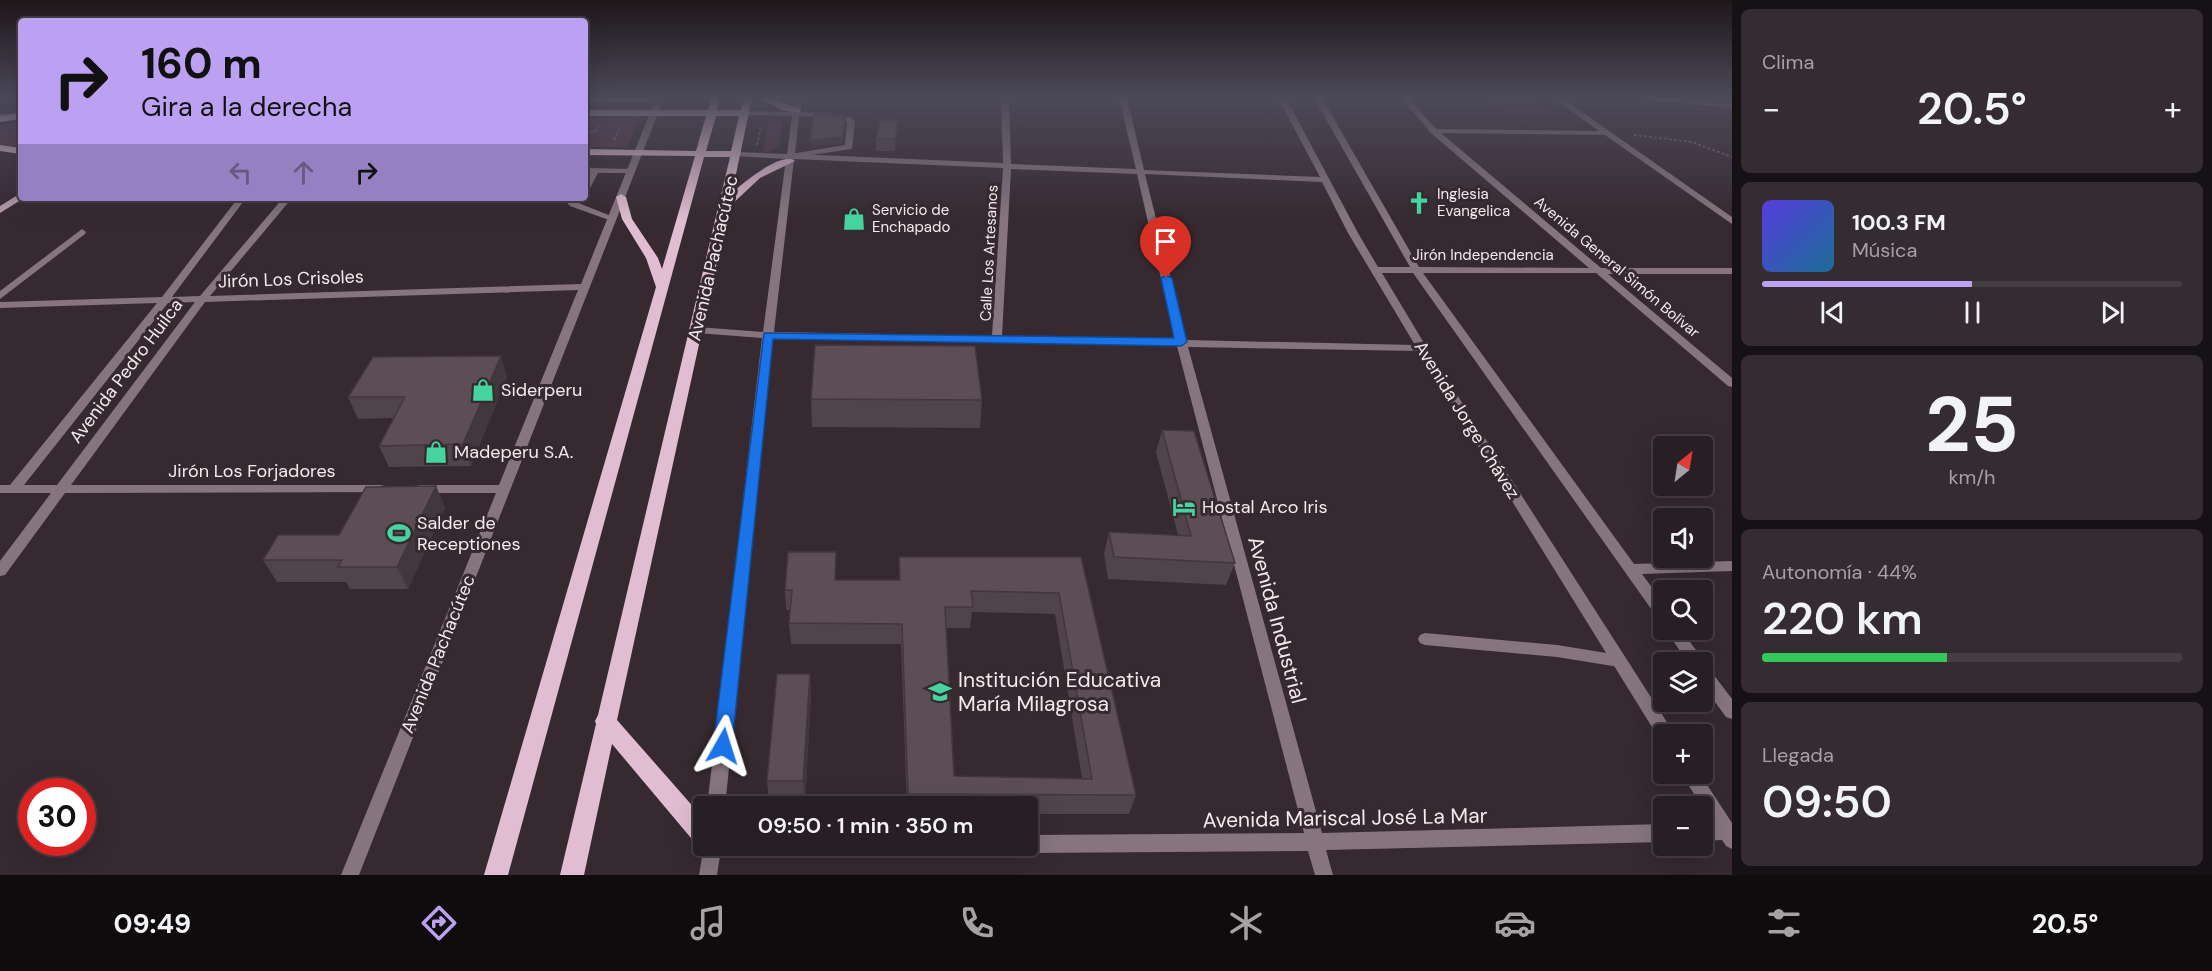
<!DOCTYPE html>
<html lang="es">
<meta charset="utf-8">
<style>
:root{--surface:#281f24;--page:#342c31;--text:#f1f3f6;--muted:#a5a2a6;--line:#443d41;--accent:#bca0f2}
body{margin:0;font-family:"DM Sans",sans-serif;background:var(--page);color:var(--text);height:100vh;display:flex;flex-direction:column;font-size:22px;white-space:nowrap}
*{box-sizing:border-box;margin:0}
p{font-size:20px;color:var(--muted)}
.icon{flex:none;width:33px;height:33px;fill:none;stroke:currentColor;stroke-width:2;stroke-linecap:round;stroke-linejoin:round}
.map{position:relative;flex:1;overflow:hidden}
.panel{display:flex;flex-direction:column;gap:9px;padding:9px;background:#161114;width:480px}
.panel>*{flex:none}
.guide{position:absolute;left:18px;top:18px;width:570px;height:183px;border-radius:6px;box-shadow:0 6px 24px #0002,0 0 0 2px var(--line);background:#bca0f2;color:#111;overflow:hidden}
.needle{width:39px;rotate:30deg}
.controls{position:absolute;left:1653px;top:436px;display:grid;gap:12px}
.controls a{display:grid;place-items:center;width:60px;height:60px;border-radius:6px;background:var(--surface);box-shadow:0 6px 24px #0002,0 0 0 2px var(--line);font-size:30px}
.speed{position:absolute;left:18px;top:778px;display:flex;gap:12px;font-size:30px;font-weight:700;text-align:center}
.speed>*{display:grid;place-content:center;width:78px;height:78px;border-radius:50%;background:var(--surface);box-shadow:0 6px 24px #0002,0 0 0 2px var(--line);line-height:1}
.speed .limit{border:9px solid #d22;background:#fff;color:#111}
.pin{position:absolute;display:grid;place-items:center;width:51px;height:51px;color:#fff;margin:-62px -26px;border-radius:50% 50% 50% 0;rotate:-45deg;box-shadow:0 0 6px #0007}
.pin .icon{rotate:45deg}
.me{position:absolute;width:66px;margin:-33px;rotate:6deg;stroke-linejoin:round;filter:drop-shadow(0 0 4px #0008)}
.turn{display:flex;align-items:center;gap:21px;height:126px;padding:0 24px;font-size:27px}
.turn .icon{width:78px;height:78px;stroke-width:2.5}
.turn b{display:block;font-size:42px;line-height:51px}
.lanes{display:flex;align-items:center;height:57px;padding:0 24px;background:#0003;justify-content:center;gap:30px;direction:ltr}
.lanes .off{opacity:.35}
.big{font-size:45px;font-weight:600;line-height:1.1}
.panel .card{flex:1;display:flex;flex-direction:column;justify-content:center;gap:9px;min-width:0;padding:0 21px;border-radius:9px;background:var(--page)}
.panel .dial{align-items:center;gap:0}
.dial b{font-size:78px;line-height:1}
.song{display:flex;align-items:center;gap:18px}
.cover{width:72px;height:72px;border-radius:9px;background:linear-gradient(135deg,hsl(250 70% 55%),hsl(200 70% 35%))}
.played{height:6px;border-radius:3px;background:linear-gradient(90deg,var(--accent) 50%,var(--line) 50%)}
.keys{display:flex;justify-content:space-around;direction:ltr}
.heat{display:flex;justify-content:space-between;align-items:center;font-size:33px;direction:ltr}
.charge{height:9px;border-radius:4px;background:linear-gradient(90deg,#34c759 44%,var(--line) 0)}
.trip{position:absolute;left:693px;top:796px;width:345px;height:60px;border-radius:6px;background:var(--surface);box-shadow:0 6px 24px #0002,0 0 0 2px var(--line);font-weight:600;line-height:60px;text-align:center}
.tabs{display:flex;height:96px;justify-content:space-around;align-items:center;background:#100c0e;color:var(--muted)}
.tabs .icon{width:42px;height:42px}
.tabs .current{color:var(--accent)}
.tabs b{font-size:27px;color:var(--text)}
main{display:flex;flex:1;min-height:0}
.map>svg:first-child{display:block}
.green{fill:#523345}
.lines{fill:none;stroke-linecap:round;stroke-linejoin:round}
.path{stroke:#6f6369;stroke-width:2;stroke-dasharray:3 2;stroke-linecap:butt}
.lane{fill:#86757e;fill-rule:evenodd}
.street{fill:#86757e;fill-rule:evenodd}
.secondary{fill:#b99ead;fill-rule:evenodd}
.primary{fill:#e0bdd0;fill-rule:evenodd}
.wall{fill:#50434a;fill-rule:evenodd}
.shaded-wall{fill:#41373c}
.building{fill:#5d4e56;stroke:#41373c;stroke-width:1.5;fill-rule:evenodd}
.route{fill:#1a73e8;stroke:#114b97;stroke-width:1.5}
.labels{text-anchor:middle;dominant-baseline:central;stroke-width:6;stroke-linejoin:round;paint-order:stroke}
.far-poi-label{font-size:15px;fill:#f3eaee;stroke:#362930;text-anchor:start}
.far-street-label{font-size:15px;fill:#f3eaee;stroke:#362930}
.street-label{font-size:18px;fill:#f3eaee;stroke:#362930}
.poi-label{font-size:18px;fill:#f3eaee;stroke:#362930;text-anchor:start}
.near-street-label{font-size:21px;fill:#f3eaee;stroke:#362930}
.near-poi-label{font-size:21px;fill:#f3eaee;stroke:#362930;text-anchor:start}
</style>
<main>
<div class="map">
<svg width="1732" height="875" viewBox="0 0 1732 875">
<rect width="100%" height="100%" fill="#362930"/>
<path class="green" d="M1489 98H1529L1549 114 1507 113Z
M639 116 628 147H585V117Z
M769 117 782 121 779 146 767 152 763 151Z
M21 124V147L0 145V125Z"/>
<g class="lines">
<path class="path" d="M585 132H595L599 126
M1634 135 1692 142 1732 157
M614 140 621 125
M757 145 761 126"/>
<path class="lane" d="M585 98H663L664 99 660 101H585Z
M795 112 829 113 833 115 829 117 798 116 794 114Z
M844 117H850L855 121 852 149 790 158 786 156 790 154 845 145 847 122 843 119Z
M585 165 592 168 631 169 635 171 631 173H598L589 190 585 193V182L590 174 585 172Z
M563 198H572L576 202 616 218 609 220 570 206Z
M1425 633 1557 645 1619 655 1624 656 1627 661 1624 666 1619 667 1557 657 1425 645 1420 643 1418 639 1420 635Z"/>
<path class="street" d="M656 98H664L359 875H341L496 493H421L416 492 415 489 416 486 421 485H499L578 290 205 302 71 485H380L385 486 386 489 385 492 65 493 5 575 0 576V561L51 493H0V485H10L157 303 0 308V302L162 297 238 198H246L172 297 200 296 283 198H292L210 296 581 284ZM195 302 57 485H24L168 303Z
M794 98H802L800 112 802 114 799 116 795 154 1003 163 1001 98H1009L1011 164 1136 169 1119 98H1127L1144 170 1320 177 1278 98H1286L1358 233 1378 267H1410L1314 98H1322L1419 267 1589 268 1431 133 1401 98H1409L1436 129 1599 131 1553 98H1562L1732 217V224L1605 135 1441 133 1601 268H1732V274H1608L1732 378V387L1728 386 1596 273H1423L1634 564 1732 561V571L1642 574 1664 604V622L1659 620 1413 273H1382L1427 348 1672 730 1674 735H1664V741L1660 740 1419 351 1188 347 1322 833 1664 824V842L1326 850 1333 875H1315L1308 851 1028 853 1022 850 1020 846H1028V835L1304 833 1177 346 773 338 725 807H707L762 338 697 333 692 330 697 327 763 332 786 159 737 156 733 154 737 152 787 154 792 116 746 115 742 113 746 111 793 112ZM794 159 1003 168 992 336 774 332ZM1011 169 1137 174 1175 340 1002 336ZM1145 174 1322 182 1348 233 1415 345 1186 340Z
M1644 98H1670L1732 104V108L1648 100Z
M21 113V117L0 118V114Z
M82 229 86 232 85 234 0 299V291Z
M1666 630H1681L1702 658 1704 665 1707 666 1732 699V719L1726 717 1702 684V663H1688Z
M1682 774H1700L1732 823V849L1726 846 1722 840 1702 841V823H1711Z
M704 845V846H795L792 852 786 855 720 856 717 875H699Z"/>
<path class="secondary" d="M21 193V198H24L0 213V206Z"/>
<path class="primary" d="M712 98H720L717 110H741L744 98H752L732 193C743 183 781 151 795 161L760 178 729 207 617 720 704 819V846L723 847 720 855 712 858 704 855 701 846 696 844 612 744 584 875H560L596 724 595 721 598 715 730 157H704L508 875H484L656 287 646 258 622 219 616 197 621 194 626 197 632 219 658 258 662 269 695 156 585 155V149L696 151 706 116H585V110H708ZM716 116H739L731 151H706Z
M759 98H770L802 110 798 113 782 110Z
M21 113V119L0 122V116Z
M0 145 21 148V154L0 151Z"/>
</g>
<path class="wall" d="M898 121 897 133 895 151H876V139Z
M507 377 471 466 389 467 379 446 393 418 358 419 348 397Z
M811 399 982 400 980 428 812 427Z
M1162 430 1235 563 1226 585 1108 579 1104 554 1109 532 1178 535 1156 452Z
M436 486 445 508 408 589H350L346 582H277L263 560 339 535Z
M899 557H1081L1136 795 1129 814H1028V807H907L901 644H791L789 623 790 610H786L785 590 836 580H899ZM972 612 1055 614 1082 778 954 776 946 628H970Z
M810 674 811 696 805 802H769L767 781Z"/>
<path class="shaded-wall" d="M845 117 843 143 811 146 810 140Z
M898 121 897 133 895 151V139Z
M501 356 507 377 471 466 463 444Z
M436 486 445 508 408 589 397 567Z
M810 674 811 696 805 802 803 781Z"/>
<path class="building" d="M841 113 845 117 843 137 810 140 814 114 836 115Z
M880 120 898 121 895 139H876Z
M815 345 975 346 982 400 811 399Z
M501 356 463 444 379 446 405 397H348L373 357Z
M1162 430 1194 431 1235 563 1114 557 1109 532 1191 536Z
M436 486 397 567H338L342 560H263L278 535H339L366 487Z
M788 552H836L835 580H900L899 557H1081L1136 795 908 794 902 624 789 623 792 590H785ZM971 591 1059 593 1092 779 954 776 945 607H973Z
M777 674H810L803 781H767Z"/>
<linearGradient id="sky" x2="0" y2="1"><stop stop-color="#1e171a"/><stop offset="0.44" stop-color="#4c4959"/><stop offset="1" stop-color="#4c4959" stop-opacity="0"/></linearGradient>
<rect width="1732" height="221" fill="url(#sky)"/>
<path class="route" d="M1166 275 1172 278 1187 342 1181 346 773 339 732 746 729 752 723 755 716 752 713 746 764 333 1174 338 1161 278Z"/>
<defs>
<g id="church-bare" transform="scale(1.8)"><path d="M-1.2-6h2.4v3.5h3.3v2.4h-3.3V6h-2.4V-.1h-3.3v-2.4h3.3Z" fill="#45d49f" stroke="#362930" stroke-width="2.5" paint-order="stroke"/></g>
<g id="shop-bare" transform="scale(1.8)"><path d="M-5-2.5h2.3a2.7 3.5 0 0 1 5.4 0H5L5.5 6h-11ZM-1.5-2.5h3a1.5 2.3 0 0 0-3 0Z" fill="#45d49f" stroke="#362930" stroke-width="2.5" paint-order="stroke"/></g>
<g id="hotel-bare" transform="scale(1.8)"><path d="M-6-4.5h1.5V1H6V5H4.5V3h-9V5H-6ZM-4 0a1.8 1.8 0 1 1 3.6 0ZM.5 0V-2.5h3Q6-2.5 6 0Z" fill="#45d49f" stroke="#362930" stroke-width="2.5" paint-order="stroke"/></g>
<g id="stadium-bare" transform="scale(1.8)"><path d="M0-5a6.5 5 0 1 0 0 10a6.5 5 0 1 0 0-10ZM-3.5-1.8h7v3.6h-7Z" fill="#45d49f" stroke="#362930" stroke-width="2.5" paint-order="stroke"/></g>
<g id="school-bare" transform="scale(1.8)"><path d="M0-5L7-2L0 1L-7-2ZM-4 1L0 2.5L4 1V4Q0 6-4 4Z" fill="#45d49f" stroke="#362930" stroke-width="2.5" paint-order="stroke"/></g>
</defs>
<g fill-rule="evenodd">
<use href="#church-bare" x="1419" y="203"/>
<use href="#shop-bare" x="854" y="219"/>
<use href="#shop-bare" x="483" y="390"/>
<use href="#shop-bare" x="436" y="452"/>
<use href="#hotel-bare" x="1184" y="507"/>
<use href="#stadium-bare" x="399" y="533"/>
<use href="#school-bare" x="940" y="692"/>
</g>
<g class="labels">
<g class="far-poi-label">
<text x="1437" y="194">Inglesia<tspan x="1437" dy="17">Evangelica</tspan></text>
<text x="872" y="210">Servicio de<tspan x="872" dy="17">Enchapado</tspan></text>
</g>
<g class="far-street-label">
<text transform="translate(989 253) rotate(-87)">Calle Los Artesanos</text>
<text x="1483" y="255">Jirón Independencia</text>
<text transform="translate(1617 267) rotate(40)">Avenida General Simón Bolívar</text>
</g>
<g class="street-label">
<text transform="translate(713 258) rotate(-77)">Avenida Pachacútec</text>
<text transform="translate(291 279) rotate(-2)">Jirón Los Crisoles</text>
<text transform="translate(126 371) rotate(-53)">Avenida Pedro Huilca</text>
<text transform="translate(1467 420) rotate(58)">Avenida Jorge Chávez</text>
<text x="252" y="471">Jirón Los Forjadores</text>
<text transform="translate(438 654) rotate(-68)">Avenida Pachacútec</text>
</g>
<g class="poi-label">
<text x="501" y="390">Siderperu</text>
<text x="454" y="452">Madeperu S.A.</text>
<text x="1202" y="507">Hostal Arco Iris</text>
<text x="417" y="523">Salder de<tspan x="417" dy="21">Receptiones</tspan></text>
</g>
<g class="near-street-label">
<text transform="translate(1277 620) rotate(75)">Avenida Industrial</text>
<text transform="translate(1345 818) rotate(-1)">Avenida Mariscal José La Mar</text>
</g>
<g class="near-poi-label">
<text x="958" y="680">Institución Educativa<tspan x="958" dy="24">María Milagrosa</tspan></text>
</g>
</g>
</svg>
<div class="controls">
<a><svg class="needle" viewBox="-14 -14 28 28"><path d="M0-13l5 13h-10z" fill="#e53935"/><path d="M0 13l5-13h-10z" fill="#a5a2a6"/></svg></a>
<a><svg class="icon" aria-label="sound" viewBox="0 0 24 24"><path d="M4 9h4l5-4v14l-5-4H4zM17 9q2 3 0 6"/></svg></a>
<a><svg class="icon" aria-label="search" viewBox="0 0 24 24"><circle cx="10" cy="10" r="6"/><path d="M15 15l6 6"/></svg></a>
<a><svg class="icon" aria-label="layers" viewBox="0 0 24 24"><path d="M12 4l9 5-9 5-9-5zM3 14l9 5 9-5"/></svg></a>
<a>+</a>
<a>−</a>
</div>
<div class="speed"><div class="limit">30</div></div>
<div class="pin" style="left:1166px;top:278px;background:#d93025"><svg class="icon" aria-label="arrive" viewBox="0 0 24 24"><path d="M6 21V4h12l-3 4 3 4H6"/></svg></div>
<svg class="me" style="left:723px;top:746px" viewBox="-20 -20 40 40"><path d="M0-17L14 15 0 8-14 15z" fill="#1a73e8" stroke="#fff" stroke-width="4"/></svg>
<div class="trip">09:50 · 1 min · 350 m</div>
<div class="guide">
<div class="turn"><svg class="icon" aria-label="right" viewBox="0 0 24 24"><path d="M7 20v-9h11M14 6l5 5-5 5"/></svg><div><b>160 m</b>Gira a la derecha</div></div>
<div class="lanes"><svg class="icon off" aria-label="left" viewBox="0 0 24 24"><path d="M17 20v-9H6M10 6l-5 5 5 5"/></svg><svg class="icon off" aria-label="ahead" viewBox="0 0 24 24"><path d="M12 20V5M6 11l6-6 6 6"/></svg><svg class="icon" aria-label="right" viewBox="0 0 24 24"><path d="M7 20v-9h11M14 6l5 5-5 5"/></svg></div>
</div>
</div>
<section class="panel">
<div class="card"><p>Clima</p>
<div class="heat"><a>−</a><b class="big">20.5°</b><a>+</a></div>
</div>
<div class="card">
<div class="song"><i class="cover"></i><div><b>100.3 FM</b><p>Música</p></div></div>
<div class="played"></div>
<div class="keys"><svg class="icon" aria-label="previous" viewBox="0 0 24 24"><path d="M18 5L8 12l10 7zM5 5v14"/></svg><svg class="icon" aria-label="pause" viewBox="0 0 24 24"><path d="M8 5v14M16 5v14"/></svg><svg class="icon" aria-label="next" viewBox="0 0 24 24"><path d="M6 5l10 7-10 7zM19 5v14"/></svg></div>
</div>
<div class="card dial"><b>25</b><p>km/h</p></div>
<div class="card"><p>Autonomía · 44%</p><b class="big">220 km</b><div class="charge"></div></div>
<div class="card"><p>Llegada</p><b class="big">09:50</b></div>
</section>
</main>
<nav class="tabs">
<b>09:49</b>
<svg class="icon current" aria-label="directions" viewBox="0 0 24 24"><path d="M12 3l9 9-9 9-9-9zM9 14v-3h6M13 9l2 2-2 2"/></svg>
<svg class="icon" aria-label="music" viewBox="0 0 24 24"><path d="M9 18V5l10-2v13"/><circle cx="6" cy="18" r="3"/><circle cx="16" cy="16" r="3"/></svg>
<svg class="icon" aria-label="phone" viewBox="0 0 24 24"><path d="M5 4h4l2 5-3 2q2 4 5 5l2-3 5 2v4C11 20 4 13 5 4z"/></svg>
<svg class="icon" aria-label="climate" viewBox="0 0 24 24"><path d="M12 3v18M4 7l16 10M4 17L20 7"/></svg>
<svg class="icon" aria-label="car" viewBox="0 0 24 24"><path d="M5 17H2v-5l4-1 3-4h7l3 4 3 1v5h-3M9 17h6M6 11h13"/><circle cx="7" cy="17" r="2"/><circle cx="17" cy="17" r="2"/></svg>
<svg class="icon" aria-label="filters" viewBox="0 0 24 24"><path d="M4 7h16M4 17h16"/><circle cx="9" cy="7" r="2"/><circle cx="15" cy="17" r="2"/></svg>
<b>20.5°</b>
</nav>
